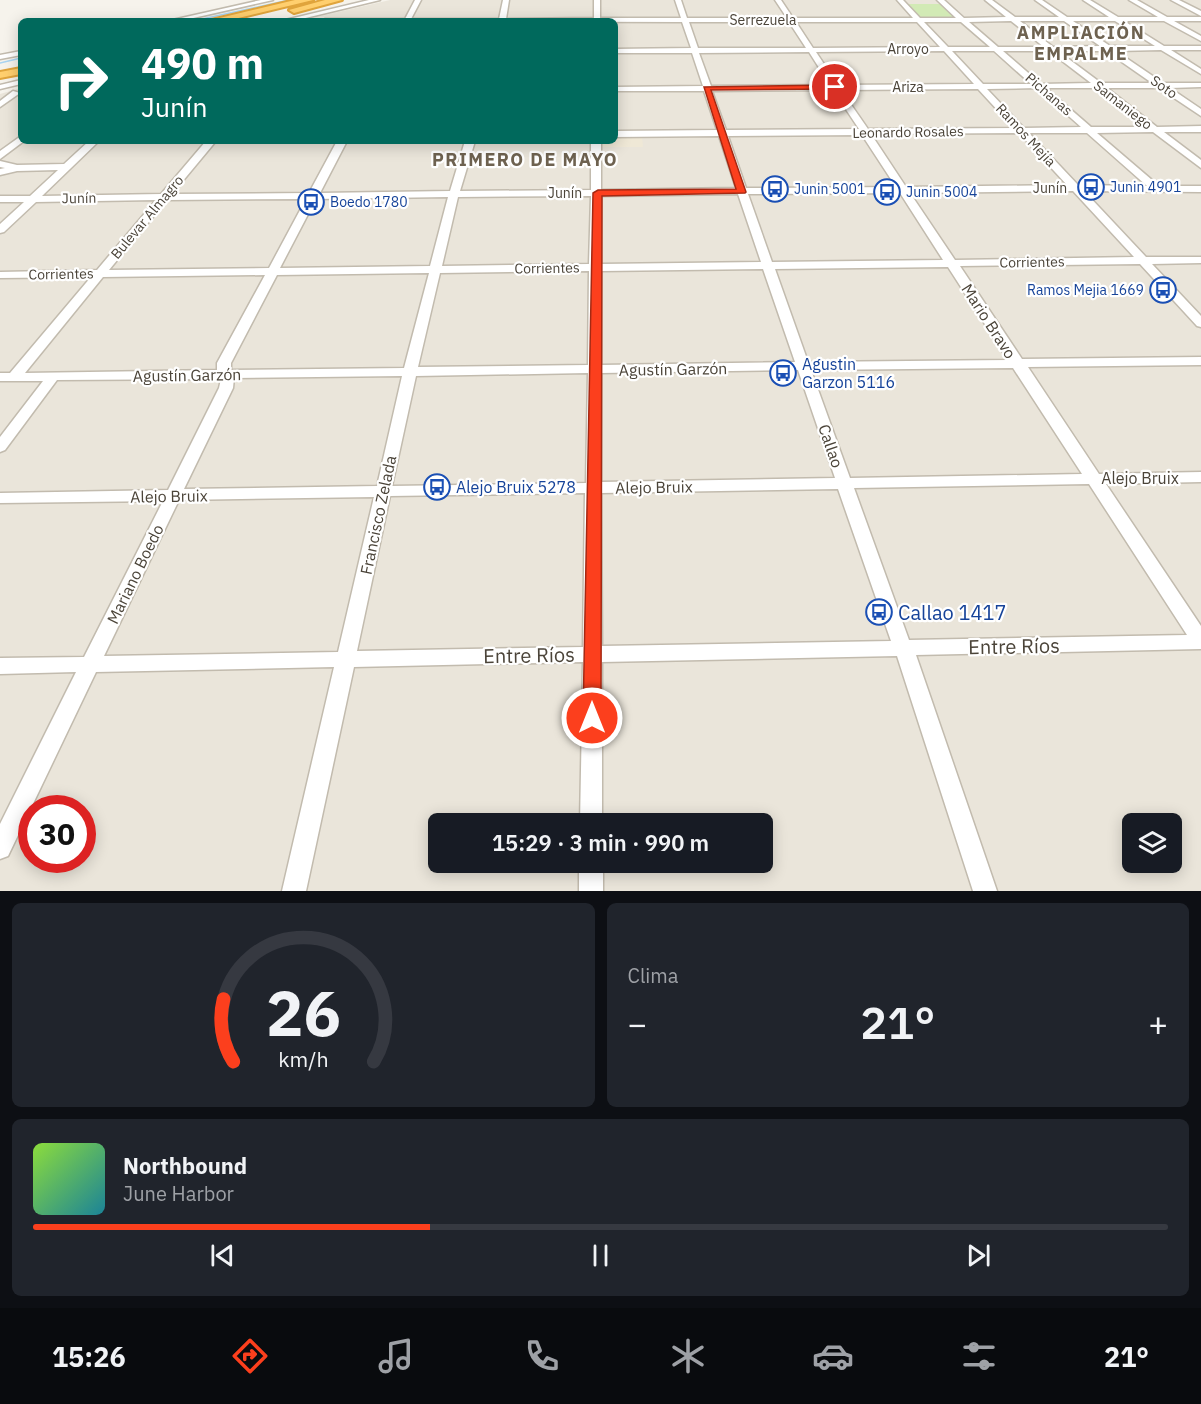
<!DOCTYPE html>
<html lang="es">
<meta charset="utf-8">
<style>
:root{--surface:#171b24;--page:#20242c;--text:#f1f3f6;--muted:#9ea1a6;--line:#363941;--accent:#fc3f1d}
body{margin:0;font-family:"IBM Plex Sans",sans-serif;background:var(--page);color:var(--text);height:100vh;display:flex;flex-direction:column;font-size:22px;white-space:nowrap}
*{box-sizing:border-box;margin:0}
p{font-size:20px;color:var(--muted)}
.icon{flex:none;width:33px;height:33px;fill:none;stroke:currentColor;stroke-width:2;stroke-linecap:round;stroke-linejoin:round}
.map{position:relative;height:891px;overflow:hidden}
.panel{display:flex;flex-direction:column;gap:12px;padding:12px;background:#0d0f14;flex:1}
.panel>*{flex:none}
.banner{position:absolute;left:18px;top:18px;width:600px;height:126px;border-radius:9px;box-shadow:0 3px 15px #0003;background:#00695c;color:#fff;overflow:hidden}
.controls{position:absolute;left:1122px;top:813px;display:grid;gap:12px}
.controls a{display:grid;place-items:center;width:60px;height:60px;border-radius:9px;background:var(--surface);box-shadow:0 3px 15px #0003;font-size:30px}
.speed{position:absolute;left:18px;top:795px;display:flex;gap:12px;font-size:30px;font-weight:700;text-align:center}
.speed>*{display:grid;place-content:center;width:78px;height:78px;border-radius:50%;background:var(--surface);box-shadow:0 3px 15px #0003;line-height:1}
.speed .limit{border:9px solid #d22;background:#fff;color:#111}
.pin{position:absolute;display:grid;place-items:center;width:51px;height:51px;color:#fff;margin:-26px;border:3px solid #fff;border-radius:50%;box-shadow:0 2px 6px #0007}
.me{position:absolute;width:66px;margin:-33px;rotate:0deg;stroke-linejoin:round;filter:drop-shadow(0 0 4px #0008)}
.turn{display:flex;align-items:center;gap:21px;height:126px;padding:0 24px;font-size:27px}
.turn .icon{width:78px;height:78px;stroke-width:2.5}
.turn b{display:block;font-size:42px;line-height:51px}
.big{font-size:45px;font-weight:600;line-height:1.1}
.panel .card{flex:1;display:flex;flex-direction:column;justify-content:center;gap:9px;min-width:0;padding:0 21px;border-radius:9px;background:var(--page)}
.panel .dial{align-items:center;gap:0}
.dial svg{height:156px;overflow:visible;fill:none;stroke:var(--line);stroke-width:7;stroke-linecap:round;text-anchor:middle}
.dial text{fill:var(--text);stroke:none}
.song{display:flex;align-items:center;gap:18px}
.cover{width:72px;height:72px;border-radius:9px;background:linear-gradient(135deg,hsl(90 70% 55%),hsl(190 70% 35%))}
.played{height:6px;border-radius:3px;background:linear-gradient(90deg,var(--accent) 35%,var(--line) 35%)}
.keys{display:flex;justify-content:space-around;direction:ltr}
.heat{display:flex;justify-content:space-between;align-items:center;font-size:33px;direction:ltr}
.panel .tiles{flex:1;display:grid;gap:12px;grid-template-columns:1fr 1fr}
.card:last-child{grid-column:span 2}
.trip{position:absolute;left:428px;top:813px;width:345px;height:60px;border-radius:9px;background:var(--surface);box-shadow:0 3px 15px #0003;font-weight:600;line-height:60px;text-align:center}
.tabs{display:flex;height:96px;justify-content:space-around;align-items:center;background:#090b0e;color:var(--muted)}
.tabs .icon{width:42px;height:42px}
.tabs .selected{color:var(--accent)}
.tabs b{font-size:27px;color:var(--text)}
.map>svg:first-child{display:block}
.residential{fill:#eae5da;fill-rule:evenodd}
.education{fill:#efe8d6}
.green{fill:#d2eab5}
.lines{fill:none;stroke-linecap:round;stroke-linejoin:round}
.stream{stroke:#a9d4f2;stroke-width:1.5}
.minor-casing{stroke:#c2bbae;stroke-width:3}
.highway-casing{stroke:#e0a43c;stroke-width:4}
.minor{fill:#fff;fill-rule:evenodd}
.highway{fill:#ffcf6e;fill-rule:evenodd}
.route{fill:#fc3f1d;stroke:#a42913;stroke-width:1.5}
.labels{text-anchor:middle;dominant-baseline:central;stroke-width:4.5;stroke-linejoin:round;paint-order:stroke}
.far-street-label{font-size:14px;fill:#4b4439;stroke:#fff}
.far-transit-label{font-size:14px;fill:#164399;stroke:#fff;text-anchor:start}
.street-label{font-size:16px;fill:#4b4439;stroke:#fff}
.transit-label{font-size:16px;fill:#164399;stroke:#fff;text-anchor:start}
.far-district-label{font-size:18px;font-weight:bold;letter-spacing:1.5px;fill:#6e6250;stroke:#fff}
.near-transit-label{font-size:20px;fill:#164399;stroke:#fff;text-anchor:start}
.near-street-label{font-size:20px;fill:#4b4439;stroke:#fff}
</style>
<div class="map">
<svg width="1201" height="891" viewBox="0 0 1201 891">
<rect width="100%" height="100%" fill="#f6f3ec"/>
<path class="residential" d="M390 0H1201V891H0V94L21 88V141H615V21H299ZM32 808H82V860H32ZM438 824H762V862H438ZM1132 824H1172V862H1132Z"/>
<path class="education" d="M615 137H642L643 147H602V142L615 141Z"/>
<path class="green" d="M907 4H941L958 19H922Z"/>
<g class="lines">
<path class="stream" d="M193 21 289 0
M0 63 21 58"/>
<g class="minor-casing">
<path id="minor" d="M261 0H273L180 21H168Z
M369 0H380L293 21H281Z
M415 0H421L411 19H499L503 0H509L506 19 594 18V0H600V18H681L675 0H681L687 18H787L775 0H781L793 18H913L897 0H903L920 18H956L937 0H944L964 18 1006 17 985 0H992L1015 17H1059L1035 0H1042L1067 17H1109L1083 0H1090L1118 17H1158L1129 0H1137L1167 17H1201V21H1174L1201 36V41L1164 21H1124L1164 46H1201V50H1171L1201 69V74L1161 50 1116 51 1163 83H1201V87L1170 88 1201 109V116L1159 88H1107L1157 127 1201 126V132H1164L1201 160V168L1153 132 1097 133 1159 186H1201V192L1084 191 1146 257H1201V263L1152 264 1201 316V327L1197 326 1140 264 960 266 1022 359 1201 357V365L1028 367 1099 474 1201 472V482L1106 484 1201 626V649L916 655 997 891H973L897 656 602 662V824H580L583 662 354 667 306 891H282L334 667 96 672 8 856 0 859V824L76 672 0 674V658L84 657 163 501 0 503V493L168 490 219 388 221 379 57 380 5 450 0 452V437L43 381H0V373H10L91 277 0 278V272L97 270 156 200 36 202 4 232 0 233V224L24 202H0V196H30L58 170 17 171 0 175V169L5 168 0 167V161L17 165 64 164 89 141H99L42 196 161 194 206 141H216L172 194 309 193 337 141H347L320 193 450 191 465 141H475L460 191 591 190V141H601V190L736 188 719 136 615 137V131L717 130 704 91H615V87L703 86 692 53H615V49L691 48 682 22 322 21 325 19H405ZM1011 21 1044 47H998L969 22ZM1020 21H1064L1100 46 1053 47ZM1073 21H1115L1155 46H1110ZM689 22H789L806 48H698ZM796 22H917L940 47 813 48ZM924 22H961L990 47H948ZM944 51 974 84 838 85 816 52ZM952 51H994L1031 84H983ZM1003 51H1049L1091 83 1041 84ZM1058 51H1106L1152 83H1101ZM809 52 830 85 711 86 699 53ZM1037 88 1081 127 1024 128 987 89ZM1046 88H1097L1146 127H1091ZM978 89 1014 128 868 129 841 90ZM833 90 859 129 726 130 712 91ZM1019 133 1067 185 906 187 871 134ZM1029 133H1087L1147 186 1078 185ZM862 135 896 187 746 188 728 136ZM1073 191 1134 257 955 260 910 193ZM900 193 943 260 772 262 748 194ZM738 194 761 262 601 264V196ZM591 196 589 264 442 266 458 197ZM448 197 430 266 280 268 316 199ZM306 199 269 268 109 270 167 200ZM948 267 1008 360 808 362 775 269ZM763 269 795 362 601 365V271ZM589 271 588 365 418 367 440 273ZM429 273 404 368 231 370V363L277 275ZM265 275 217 363V370L25 373 103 277ZM1013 368 1082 474 850 478 811 370ZM798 370 835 478 601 482V373ZM588 373 586 483 392 486 416 376ZM402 376 377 486 184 489 233 388 234 378ZM1089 484 1187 635 909 640 854 488ZM838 489 891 641 602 646 601 493ZM585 493 583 647 357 651 390 496ZM374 497 338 652 104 656 179 500Z
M1171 0H1179L1201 11V16Z
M21 51V55L0 59V55Z
M21 80V84L0 89V85Z
M13 91 20 93 0 107V101Z
M21 136V141H24L0 159V151Z
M579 862H603V891H579Z"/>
</g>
<g class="highway-casing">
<path id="highway" d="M295 0H313L226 21H207Z
M325 0H342L294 13 289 10Z
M21 68V74L0 78V72Z"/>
</g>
<use href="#minor" class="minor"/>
<use href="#highway" class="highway"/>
</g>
<path class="route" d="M835 85 837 89 711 90 746 192 745 193 602 196 601 718 599 723 592 726 586 723 583 718 593 193 598 190 736 189 704 87Z"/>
<defs>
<g id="bus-ring" transform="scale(1.35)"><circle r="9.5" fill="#fff" stroke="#1a4fb4" stroke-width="1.5"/><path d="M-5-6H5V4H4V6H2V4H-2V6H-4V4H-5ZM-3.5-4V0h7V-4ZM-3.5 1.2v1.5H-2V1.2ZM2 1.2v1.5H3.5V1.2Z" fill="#1a4fb4"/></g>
</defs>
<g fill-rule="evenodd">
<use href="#bus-ring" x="1091" y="187"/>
<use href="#bus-ring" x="775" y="189"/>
<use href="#bus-ring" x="887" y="192"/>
<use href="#bus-ring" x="311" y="202"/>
<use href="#bus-ring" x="1163" y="290"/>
<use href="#bus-ring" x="783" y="373"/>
<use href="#bus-ring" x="437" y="487"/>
<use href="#bus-ring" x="879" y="612"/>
</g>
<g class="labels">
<g class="far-street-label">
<text x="763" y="20">Serrezuela</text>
<text x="908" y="49">Arroyo</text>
<text x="908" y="87">Ariza</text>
<text transform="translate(1164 87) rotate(35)">Soto</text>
<text transform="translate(1049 94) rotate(41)">Pichanas</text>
<text transform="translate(1123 105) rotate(38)">Samaniego</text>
<text transform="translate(908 132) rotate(-1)">Leonardo Rosales</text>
<text transform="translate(1026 135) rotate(47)">Ramos Mejía</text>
<text x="1050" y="188">Junín</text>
<text x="565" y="193">Junín</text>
<text transform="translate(79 198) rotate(-1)">Junín</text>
<text transform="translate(147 217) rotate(-50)">Bulevar Almagro</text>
<text transform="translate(1032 262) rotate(-1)">Corrientes</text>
<text transform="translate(547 268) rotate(-1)">Corrientes</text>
<text transform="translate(61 274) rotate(-1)">Corrientes</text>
</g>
<g class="far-transit-label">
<text x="1110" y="187">Junin 4901</text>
<text x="794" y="189">Junin 5001</text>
<text x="906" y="192">Junin 5004</text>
<text x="330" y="202">Boedo 1780</text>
<text x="1144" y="290" text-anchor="end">Ramos Mejia 1669</text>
</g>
<g class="street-label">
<text transform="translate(989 321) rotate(57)">Mario Bravo</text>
<text transform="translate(673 369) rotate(-1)">Agustín Garzón</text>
<text transform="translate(187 375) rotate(-1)">Agustín Garzón</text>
<text transform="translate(831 446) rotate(71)">Callao</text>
<text x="1140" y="478">Alejo Bruix</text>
<text transform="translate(654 487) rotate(-1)">Alejo Bruix</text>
<text transform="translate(169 496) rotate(-1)">Alejo Bruix</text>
<text transform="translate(378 515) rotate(-78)">Francisco Zelada</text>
<text transform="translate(135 574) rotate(-64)">Mariano Boedo</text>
</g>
<g class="transit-label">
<text x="802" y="364">Agustin<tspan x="802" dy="18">Garzon 5116</tspan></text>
<text x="456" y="487">Alejo Bruix 5278</text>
</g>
<g class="far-district-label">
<text x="1081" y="32">AMPLIACIÓN<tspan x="1081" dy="21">EMPALME</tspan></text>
<text x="525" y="159">PRIMERO DE MAYO</text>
</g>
<g class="near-transit-label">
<text x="898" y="612">Callao 1417</text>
</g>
<g class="near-street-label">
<text transform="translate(1014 646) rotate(-1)">Entre Ríos</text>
<text transform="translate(529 655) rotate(-1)">Entre Ríos</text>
</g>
</g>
</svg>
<div class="controls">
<a><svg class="icon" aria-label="layers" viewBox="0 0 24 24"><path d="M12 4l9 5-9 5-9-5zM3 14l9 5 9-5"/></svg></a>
</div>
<div class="speed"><div class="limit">30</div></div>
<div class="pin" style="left:835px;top:87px;background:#d93025"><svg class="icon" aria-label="arrive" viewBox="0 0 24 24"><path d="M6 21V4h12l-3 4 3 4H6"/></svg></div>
<svg class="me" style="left:592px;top:718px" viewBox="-20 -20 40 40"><circle r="17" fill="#fc3f1d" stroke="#fff" stroke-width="3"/><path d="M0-11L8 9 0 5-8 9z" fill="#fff"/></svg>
<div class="trip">15:29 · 3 min · 990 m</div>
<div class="banner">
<div class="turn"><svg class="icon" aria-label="right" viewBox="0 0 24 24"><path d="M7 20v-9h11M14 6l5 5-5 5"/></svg><div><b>490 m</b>Junín</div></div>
</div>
</div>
<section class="panel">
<div class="tiles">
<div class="card dial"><svg viewBox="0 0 100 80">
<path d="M14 69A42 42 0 1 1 86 69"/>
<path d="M14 69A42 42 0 0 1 9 37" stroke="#fc3f1d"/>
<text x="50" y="56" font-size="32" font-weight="700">26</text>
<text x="50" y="72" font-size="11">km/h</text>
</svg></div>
<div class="card"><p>Clima</p>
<div class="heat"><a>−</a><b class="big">21°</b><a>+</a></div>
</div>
<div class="card">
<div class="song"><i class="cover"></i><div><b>Northbound</b><p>June Harbor</p></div></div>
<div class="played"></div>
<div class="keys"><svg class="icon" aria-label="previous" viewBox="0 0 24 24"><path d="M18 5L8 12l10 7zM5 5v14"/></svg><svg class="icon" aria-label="pause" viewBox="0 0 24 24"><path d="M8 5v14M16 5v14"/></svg><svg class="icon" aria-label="next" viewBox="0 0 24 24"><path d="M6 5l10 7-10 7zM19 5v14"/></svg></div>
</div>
</div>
</section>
<nav class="tabs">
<b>15:26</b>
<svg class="icon selected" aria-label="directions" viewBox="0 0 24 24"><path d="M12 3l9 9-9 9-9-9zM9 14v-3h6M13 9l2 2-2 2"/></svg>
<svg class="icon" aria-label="music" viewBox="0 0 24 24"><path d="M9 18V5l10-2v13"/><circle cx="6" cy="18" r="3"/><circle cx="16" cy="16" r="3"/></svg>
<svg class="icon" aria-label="phone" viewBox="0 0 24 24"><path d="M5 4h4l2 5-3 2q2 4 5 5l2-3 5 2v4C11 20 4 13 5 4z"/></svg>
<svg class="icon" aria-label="climate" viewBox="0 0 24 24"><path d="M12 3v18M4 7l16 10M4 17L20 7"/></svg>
<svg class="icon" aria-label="car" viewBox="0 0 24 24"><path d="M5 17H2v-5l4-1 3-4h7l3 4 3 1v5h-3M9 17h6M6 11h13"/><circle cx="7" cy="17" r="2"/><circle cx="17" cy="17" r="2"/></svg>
<svg class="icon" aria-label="filters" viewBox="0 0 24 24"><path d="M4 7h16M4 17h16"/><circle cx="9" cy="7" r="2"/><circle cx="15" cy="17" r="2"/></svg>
<b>21°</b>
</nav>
